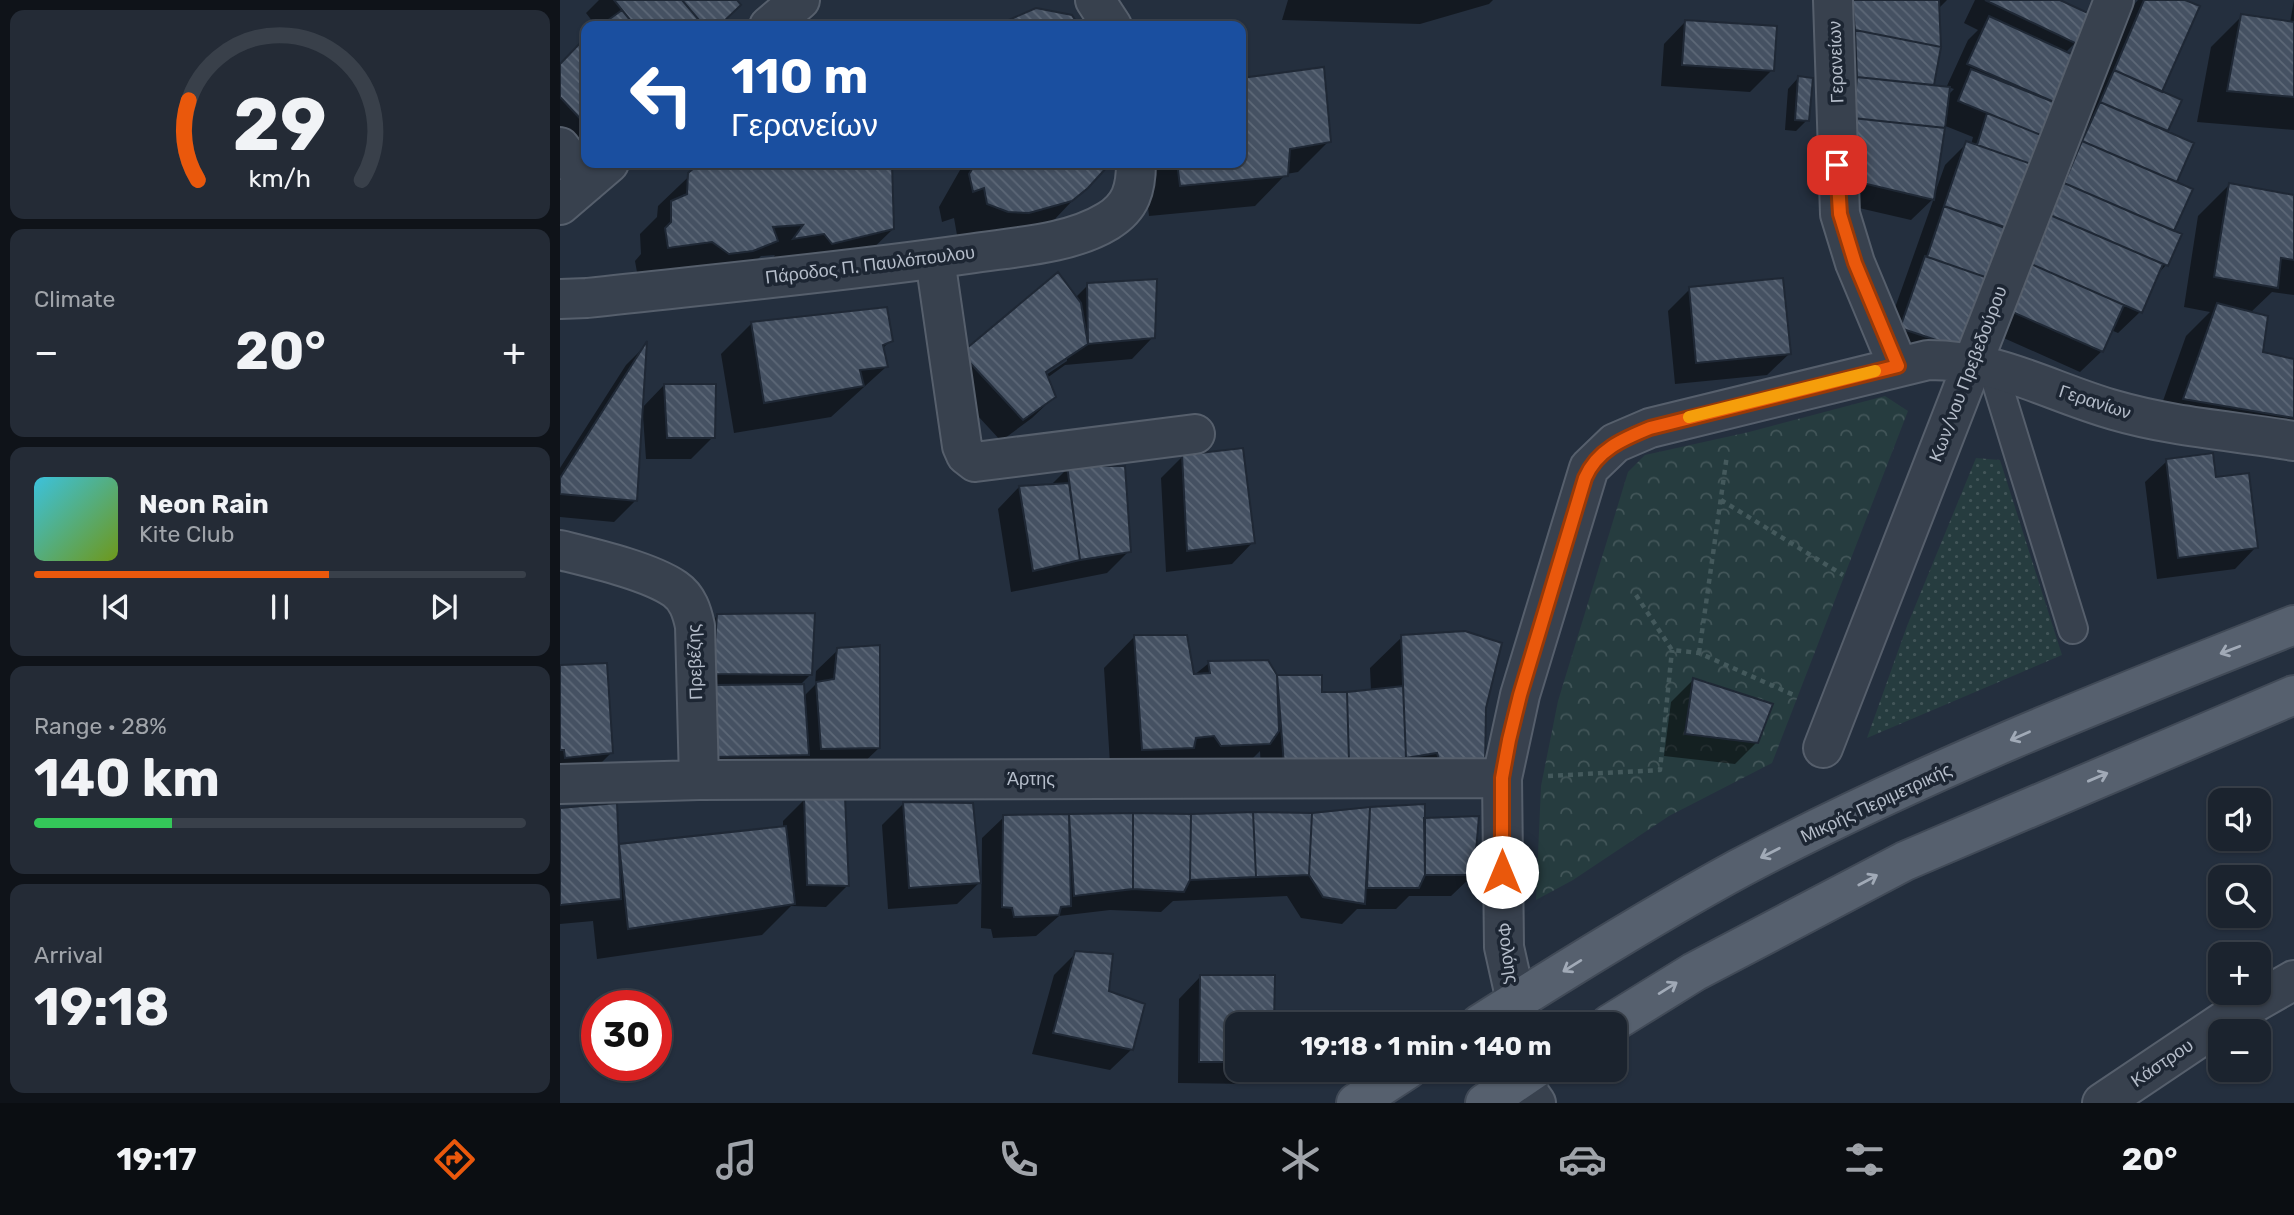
<!DOCTYPE html>
<meta charset="utf-8">
<style>
:root{--surface:#1b232e;--page:#242b36;--text:#f1f3f6;--muted:#a0a4aa;--line:#39404a;--accent:#ea580c}
body{margin:0;font-family:Rubik,sans-serif;background:var(--page);color:var(--text);height:100vh;display:flex;flex-direction:column;font-size:26px;white-space:nowrap}
*{box-sizing:border-box;margin:0}
p{font-size:23px;color:var(--muted)}
.icon{flex:none;width:38px;height:38px;fill:none;stroke:currentColor;stroke-width:2;stroke-linecap:round;stroke-linejoin:round}
.map{position:relative;flex:1;overflow:hidden}
.side{display:flex;flex-direction:column;gap:10px;padding:10px;background:#0f1319;width:560px}
.side>*{flex:none}
.guide{position:absolute;left:21px;top:21px;width:665px;height:147px;border-radius:14px;box-shadow:0 2px 5px #0004,0 0 0 2px var(--line);background:#1a4fa0;color:#fff;overflow:hidden}
.fabs{position:absolute;left:1648px;top:788px;display:grid;gap:14px}
.fabs a{display:grid;place-items:center;width:63px;height:63px;border-radius:14px;background:var(--surface);box-shadow:0 2px 5px #0004,0 0 0 2px var(--line);font-size:35px}
.speed{position:absolute;left:21px;top:990px;display:flex;gap:14px;font-size:35px;font-weight:700;text-align:center}
.speed>*{display:grid;place-content:center;width:91px;height:91px;border-radius:50%;background:var(--surface);box-shadow:0 2px 5px #0004,0 0 0 2px var(--line);line-height:1}
.speed .limit{border:10px solid #d22;background:#fff;color:#111}
.pin{position:absolute;display:grid;place-items:center;width:60px;height:60px;color:#fff;margin:-30px;border-radius:14px;box-shadow:0 4px 10px #0006}
.me{position:absolute;width:77px;margin:-38px;rotate:0deg;stroke-linejoin:round;filter:drop-shadow(0 0 5px #0008)}
.turn{display:flex;align-items:center;gap:24px;height:147px;padding:0 35px;font-size:32px}
.turn .icon{width:91px;height:91px;stroke-width:2.5}
.turn b{display:block;font-size:49px;line-height:60px}
.big{font-size:52px;font-weight:700;line-height:1.1}
.side .tile{flex:1;display:flex;flex-direction:column;justify-content:center;gap:10px;min-width:0;padding:0 24px;border-radius:14px;background:var(--page)}
.side .dial{align-items:center;gap:0}
.dial svg{height:182px;overflow:visible;fill:none;stroke:var(--line);stroke-width:7;stroke-linecap:round;text-anchor:middle}
.dial text{fill:var(--text);stroke:none}
.song{display:flex;align-items:center;gap:21px}
.cover{width:84px;height:84px;border-radius:10px;background:linear-gradient(135deg,hsl(190 70% 55%),hsl(80 70% 35%))}
.played{height:7px;border-radius:4px;background:linear-gradient(90deg,var(--accent) 60%,var(--line) 60%)}
.keys{display:flex;justify-content:space-around;direction:ltr}
.heat{display:flex;justify-content:space-between;align-items:center;font-size:38px;direction:ltr}
.charge{height:10px;border-radius:5px;background:linear-gradient(90deg,#34c759 28%,var(--line) 0)}
.trip{position:absolute;left:665px;top:1012px;width:402px;height:70px;border-radius:14px;background:var(--surface);box-shadow:0 2px 5px #0004,0 0 0 2px var(--line);font-weight:700;line-height:70px;text-align:center}
.dock{display:flex;height:112px;justify-content:space-around;align-items:center;background:#0b0e12;color:var(--muted)}
.dock .icon{width:49px;height:49px}
.dock .on{color:var(--accent)}
.dock b{font-size:32px;color:var(--text)}
main{display:flex;flex:1;min-height:0}
.map>svg:first-child{display:block}
.grass{fill:url(#grass-dots)}
.park{fill:url(#park-crowns)}
.shadow{fill:#0007;fill-rule:evenodd}
.building{fill:url(#building-back-hatch);stroke:#1f2835;stroke-width:2}
.lines{fill:none;stroke-linecap:round;stroke-linejoin:round}
.service-casing{stroke:#565f6c;stroke-width:32}
.minor-casing{stroke:#565f6c;stroke-width:42}
.primary-casing{stroke:#414a57;stroke-width:42}
.path{stroke:#44595c;stroke-width:4.5;stroke-dasharray:5 5;stroke-linecap:butt}
.service{stroke:#38414e;stroke-width:28}
.minor{stroke:#38414e;stroke-width:38}
.primary{stroke:#56606e;stroke-width:38}
.oneway{stroke:#a1aab7}
.route-casing{stroke:#983908;stroke-width:18}
.route{stroke:#ea580c;stroke-width:12}
.slow{stroke:#f59e0b;stroke-width:12}
.labels{text-anchor:middle;dominant-baseline:central;stroke-width:7;stroke-linejoin:round;paint-order:stroke}
.street-label{font-size:18px;fill:#b4bcc9;stroke:#1d2633}
</style>
<main>
<section class="side">
<div class="tile dial"><svg viewBox="0 0 100 80">
<path d="M14 69A42 42 0 1 1 86 69"/>
<path d="M14 69A42 42 0 0 1 10 34" stroke="#ea580c"/>
<text x="50" y="56" font-size="32" font-weight="700">29</text>
<text x="50" y="72" font-size="11">km/h</text>
</svg></div>
<div class="tile"><p>Climate</p>
<div class="heat"><a>−</a><b class="big">20°</b><a>+</a></div>
</div>
<div class="tile">
<div class="song"><i class="cover"></i><div><b>Neon Rain</b><p>Kite Club</p></div></div>
<div class="played"></div>
<div class="keys"><svg class="icon" aria-label="previous" viewBox="0 0 24 24"><path d="M18 5L8 12l10 7zM5 5v14"/></svg><svg class="icon" aria-label="pause" viewBox="0 0 24 24"><path d="M8 5v14M16 5v14"/></svg><svg class="icon" aria-label="next" viewBox="0 0 24 24"><path d="M6 5l10 7-10 7zM19 5v14"/></svg></div>
</div>
<div class="tile"><p>Range · 28%</p><b class="big">140 km</b><div class="charge"></div></div>
<div class="tile"><p>Arrival</p><b class="big">19:18</b></div>
</section>
<div class="map">
<svg width="1734" height="1103" viewBox="0 0 1734 1103">
<defs>
<pattern id="grass-dots" width="8" height="8" patternUnits="userSpaceOnUse" patternTransform="scale(1.75)"><rect width="8" height="8" fill="#263c3f"/><path d="M2 2h.1M6 6h.1" fill="none" stroke="#435659" stroke-width="1.8" stroke-linecap="round"/></pattern>
<pattern id="park-crowns" width="20" height="18" patternUnits="userSpaceOnUse" patternTransform="scale(1.75)"><rect width="20" height="18" fill="#263c3f"/><path d="M2 6a3 3 0 1 1 6 0M12 15a3 3 0 1 1 6 0" fill="none" stroke="#435659"/></pattern>
<pattern id="building-back-hatch" width="6" height="6" patternUnits="userSpaceOnUse" patternTransform="scale(1.75)"><rect width="6" height="6" fill="#455162"/><path d="M-1 5l2 2M0 0l6 6M5-1l2 2" fill="none" stroke="#5d6877"/></pattern>
</defs>
<rect width="100%" height="100%" fill="#242f3e"/>
<path class="grass" d="M1416 458 1440 460 1502 655 1307 738 1347 626Z"/>
<path class="park" d="M1325 396 1348 411 1212 763 1109 816 1013 880 976 900 981 786 998 701 1068 472 1085 455 1189 432Z"/>
<path class="shadow" d="M39 0H175L179 5 157 26H36L26 13Z
M728 0H933L929 4 860 24 722 20Z
M1269 0H1387L1378 9 1379 47 1372 87 1386 88 1408 40 1418 30 1404 23 1415 0H1496L1515 43 1505 53 1517 59 1401 348 1320 350 1374 198 1351 220 1273 202ZM1388 87 1394 89 1387 96ZM1383 125 1413 137 1411 145 1407 143 1385 165 1375 193Z
M1578 0H1621L1600 92 1619 101 1605 132 1632 144 1615 183 1606 265 1597 275 1580 312 1558 333 1551 330 1542 351 1520 372 1428 331 1570 9Z
M1734 0V130L1637 122 1651 47 1682 16 1730 23Z
M1125 22 1212 70 1190 92 1101 86 1104 44Z
M26 39V139L12 153 0 141V65Z
M762 69 769 141 738 172 726 174 695 206 589 216 583 163H681V80Z
M1238 78 1247 120 1236 131 1225 130 1228 89Z
M143 163H330L333 229 301 260 205 269 215 255 201 256 185 272 78 278 75 261 81 254 80 234 97 217 98 206Z
M404 163H546V165L495 219 479 231 416 243 397 235 394 218 382 222 379 207Z
M1669 185 1734 197V295L1712 292 1690 313 1701 354 1734 361V454L1593 429 1626 336 1650 312 1624 307 1638 216Z
M528 285 593 337 572 359 505 365 487 378 494 397 472 418 441 441 381 376 515 298ZM507 356V361L480 379 478 376Z
M1130 289 1229 354 1207 375 1115 384 1108 311Z
M192 323 331 340 322 349 326 367 271 417 174 433 161 354Z
M85 346 81 409 104 385 153 437 131 459H86L83 416H81L75 501 54 522 0 517V468L66 365Z
M623 456 693 542 672 564 606 572 601 478Z
M1607 461 1696 547 1675 569 1597 579 1585 482Z
M508 468 569 551 547 573 451 592 438 509 459 487 491 485Z
M158 615 251 674 239 686 243 697 255 685 256 671 278 650 319 748 297 769 131 777 136 637Z
M575 636 633 676 649 663 718 676 761 694 811 690 810 668 842 637 892 797 851 799 847 783 702 786 700 751 677 774 551 780 544 668Z
M0 667 52 752 20 784 0 786Z
M1133 680 1197 742 1175 764 1104 756 1111 702Z
M245 799 288 885 266 907 231 906 202 935 37 959 33 921 0 924V810L57 848 223 828V821Z
M344 803 420 882 397 904 328 909 322 825Z
M863 806V820L913 875 891 896H849L836 909H797L782 924 741 918 727 896 613 901 601 912 550 910 499 916 476 936 433 938 431 929 421 928 422 838 444 817 752 815Z
M516 953 547 992 572 1049 550 1070 472 1054 494 975Z
M640 977 677 1024V1069H704L689 1084 618 1083 619 999Z"/>
<path class="building" d="M54 0H122L144 26H75Z
M122 0H177L181 5 159 26H144Z
M1292 0H1379L1381 47 1295 30Z
M1425 0H1500L1530 14 1517 44Z
M1584 0H1625L1640 6 1602 92 1554 70Z
M476 8 512 15 519 26H435Z
M62 10 75 26H40Z
M1681 14 1734 22V97L1667 91Z
M1429 16 1520 58 1501 105 1407 64Z
M1125 20 1217 26 1214 71 1122 65Z
M1295 30 1381 47 1374 85 1297 77Z
M23 40 26 44V125L0 97V64Z
M764 67 771 142 730 149 728 176 620 186 617 163H681V78Z
M1411 69 1501 105 1488 138 1398 101Z
M1554 70 1622 100 1608 131 1540 102Z
M1238 76 1253 78 1249 121 1235 120Z
M1297 77 1390 87 1385 128 1293 118Z
M1540 102 1634 143 1617 182 1522 141Z
M1427 113 1488 138 1477 166 1417 145Z
M1293 118 1385 128 1374 200 1294 181Z
M1406 141 1477 166 1453 230 1384 206Z
M1522 141 1633 189 1614 231 1504 183Z
M140 163H332L334 229 272 244 264 234 233 239 243 225 213 227 218 241 193 251 169 254 152 242 108 248 105 228 111 222V201L127 194 128 173Z
M416 163H548V166L528 188 512 201 469 213 448 212 427 204 424 188 413 192 409 174Z
M1504 183 1622 234 1608 266 1490 215Z
M1669 183 1734 195V260L1721 258 1718 288 1654 277Z
M1384 206 1445 228 1428 278 1367 257Z
M1490 215 1603 264 1582 313 1469 263Z
M1365 256 1428 278 1403 349 1340 328Z
M1469 263 1564 305 1543 352 1448 310Z
M498 272 521 303 528 344 486 372 496 397 463 420 401 353Z
M1223 278 1231 354 1136 363 1129 287Z
M597 279 595 338 528 344 527 283Z
M1657 303 1708 316 1703 352 1734 359V418L1623 399Z
M327 307 333 341 323 345 328 367 300 370 304 386 204 403 191 322Z
M87 341 77 501 0 494V478Z
M104 384H156L155 438H107Z
M683 448 695 543 627 551 622 455Z
M1653 453 1656 477 1689 473 1698 548 1618 558 1606 459Z
M507 466H565L571 552 520 560Z
M509 483 520 560 473 571 459 486Z
M255 613 252 675 153 674 157 614Z
M905 631 942 643 926 708 925 767 882 769 877 753 846 758 841 635Z
M574 635H627L634 674 650 673 648 661 708 660 717 675 719 731 710 744 661 746 654 736 636 738 634 748 582 750Z
M320 645V748L261 749 256 682 274 679 277 648Z
M47 663 53 753 5 758 4 750H0V665Z
M717 675H762V692H787L789 761 724 765Z
M1133 678 1213 704 1198 743 1125 734Z
M244 684 249 755 153 757 149 685Z
M843 686 846 758 789 761 787 692Z
M244 797H285L289 886 247 885Z
M343 802 413 803 421 883 349 888Z
M57 803 61 899 0 905V808Z
M865 804V875L859 888H807L810 807Z
M810 807 805 904 763 897 749 875 752 813Z
M693 812 752 813 749 875 696 877Z
M693 812 696 877 630 880 631 814Z
M573 813 631 814 630 880 624 892 573 889Z
M573 813V889L514 896 509 814Z
M509 814 511 906 501 907 499 915 454 917 452 908 442 907 443 815Z
M919 816 914 875H865L864 818Z
M226 826 235 904 68 929 59 844Z
M515 951 553 954 549 991 585 1004 573 1050 493 1033Z
M640 975H715L714 1024H677V1062H639Z"/>
<g class="lines">
<g class="service-casing">
<path id="service" d="M1432 367 1513 629"/>
</g>
<g class="minor-casing">
<path id="minor" d="M535 0 552 26
M1273 0 1280 214 1295 263 1338 366
M209 26 240 0
M0 147 27 182
M0 205 49 163
M375 259 402 446 406 455 415 462 635 434
M0 299 27 298C154 284 282 272 408 254 453 247 509 245 548 221 571 207 576 189 576 163
M0 550C32 558 89 571 115 589 128 598 132 612 135 626L139 780
M1263 748 1554 0
M0 784 139 780 942 778
M965 1024 956 1001 944 947 942 778 960 695 1029 468 1055 443 1090 428 1368 360C1440 360 1488 391 1554 410 1612 427 1674 431 1734 441
M960 1080 976 1103
M1542 1103 1673 1015 1734 980"/>
</g>
<g class="primary-casing">
<path id="primary" d="M920 1024C1005 970 1090 917 1178 869 1357 774 1546 699 1734 625
M1050 1024 1134 972 1345 861 1734 695
M796 1103 848 1069
M925 1103 975 1069"/>
</g>
<path class="path" d="M1161 500 1283 575
M1076 595 1112 650 1139 653 1236 696
M1139 653 1167 455
M988 776 1100 770 1112 650"/>
<use href="#service" class="service"/>
<use href="#minor" class="minor"/>
<use href="#primary" class="primary"/>
</g>
<defs><path id="oneway-shaft" d="M-6 0H5M1.5-3L5.5 0L1.5 3" fill="none" stroke-width="1.6" stroke-linecap="round" stroke-linejoin="round" transform="scale(1.75)"/></defs>
<g class="oneway">
<use href="#oneway-shaft" transform="translate(1670 650) rotate(159)"/>
<use href="#oneway-shaft" transform="translate(1460 736) rotate(156)"/>
<use href="#oneway-shaft" transform="translate(1538 777) rotate(-23)"/>
<use href="#oneway-shaft" transform="translate(1210 853) rotate(153)"/>
<use href="#oneway-shaft" transform="translate(1308 880) rotate(-28)"/>
<use href="#oneway-shaft" transform="translate(1012 966) rotate(148)"/>
<use href="#oneway-shaft" transform="translate(1108 988) rotate(-32)"/>
</g>
<g class="lines">
<g class="route-casing">
<path id="route" d="M942 872V778L949 740 960 695 1025 478C1037 450 1063 439 1090 428L1338 366 1295 263 1280 214 1277 165"/>
</g>
<use href="#route" class="route"/>
<path class="slow" d="M1129 417 1315 371"/>
</g>
<g class="labels">
<g class="street-label">
<text transform="translate(1276 62) rotate(-92)">Γερανείων</text>
<text transform="translate(310 265) rotate(-7)">Πάροδος Π. Παυλόπουλου</text>
<text transform="translate(1408 374) rotate(-69)">Κων/νου Πρεβεδούρου</text>
<text transform="translate(1535 402) rotate(18)">Γερανίων</text>
<text transform="translate(135 662) rotate(-92)">Πρεβέζης</text>
<text x="471" y="779">Άρτης</text>
<text transform="translate(1316 803) rotate(-25)">Μικρής Περιμετρικής</text>
<text transform="translate(948 953) rotate(82)">Φολόης</text>
<text transform="translate(1602 1063) rotate(-34)">Κάστρου</text>
</g>
</g>
</svg>
<div class="fabs">
<a><svg class="icon" aria-label="sound" viewBox="0 0 24 24"><path d="M4 9h4l5-4v14l-5-4H4zM17 9q2 3 0 6"/></svg></a>
<a><svg class="icon" aria-label="search" viewBox="0 0 24 24"><circle cx="10" cy="10" r="6"/><path d="M15 15l6 6"/></svg></a>
<a>+</a>
<a>−</a>
</div>
<div class="speed"><div class="limit">30</div></div>
<div class="pin" style="left:1277px;top:165px;background:#d93025"><svg class="icon" aria-label="arrive" viewBox="0 0 24 24"><path d="M6 21V4h12l-3 4 3 4H6"/></svg></div>
<svg class="me" style="left:942px;top:872px" viewBox="-20 -20 40 40"><circle r="19" fill="#fff"/><path d="M0-13L10 11 0 6-10 11z" fill="#ea580c"/></svg>
<div class="trip">19:18 · 1 min · 140 m</div>
<div class="guide">
<div class="turn"><svg class="icon" aria-label="left" viewBox="0 0 24 24"><path d="M17 20v-9H6M10 6l-5 5 5 5"/></svg><div><b>110 m</b>Γερανείων</div></div>
</div>
</div>
</main>
<nav class="dock">
<b>19:17</b>
<svg class="icon on" aria-label="directions" viewBox="0 0 24 24"><path d="M12 3l9 9-9 9-9-9zM9 14v-3h6M13 9l2 2-2 2"/></svg>
<svg class="icon" aria-label="music" viewBox="0 0 24 24"><path d="M9 18V5l10-2v13"/><circle cx="6" cy="18" r="3"/><circle cx="16" cy="16" r="3"/></svg>
<svg class="icon" aria-label="phone" viewBox="0 0 24 24"><path d="M5 4h4l2 5-3 2q2 4 5 5l2-3 5 2v4C11 20 4 13 5 4z"/></svg>
<svg class="icon" aria-label="climate" viewBox="0 0 24 24"><path d="M12 3v18M4 7l16 10M4 17L20 7"/></svg>
<svg class="icon" aria-label="car" viewBox="0 0 24 24"><path d="M5 17H2v-5l4-1 3-4h7l3 4 3 1v5h-3M9 17h6M6 11h13"/><circle cx="7" cy="17" r="2"/><circle cx="17" cy="17" r="2"/></svg>
<svg class="icon" aria-label="filters" viewBox="0 0 24 24"><path d="M4 7h16M4 17h16"/><circle cx="9" cy="7" r="2"/><circle cx="15" cy="17" r="2"/></svg>
<b>20°</b>
</nav>
